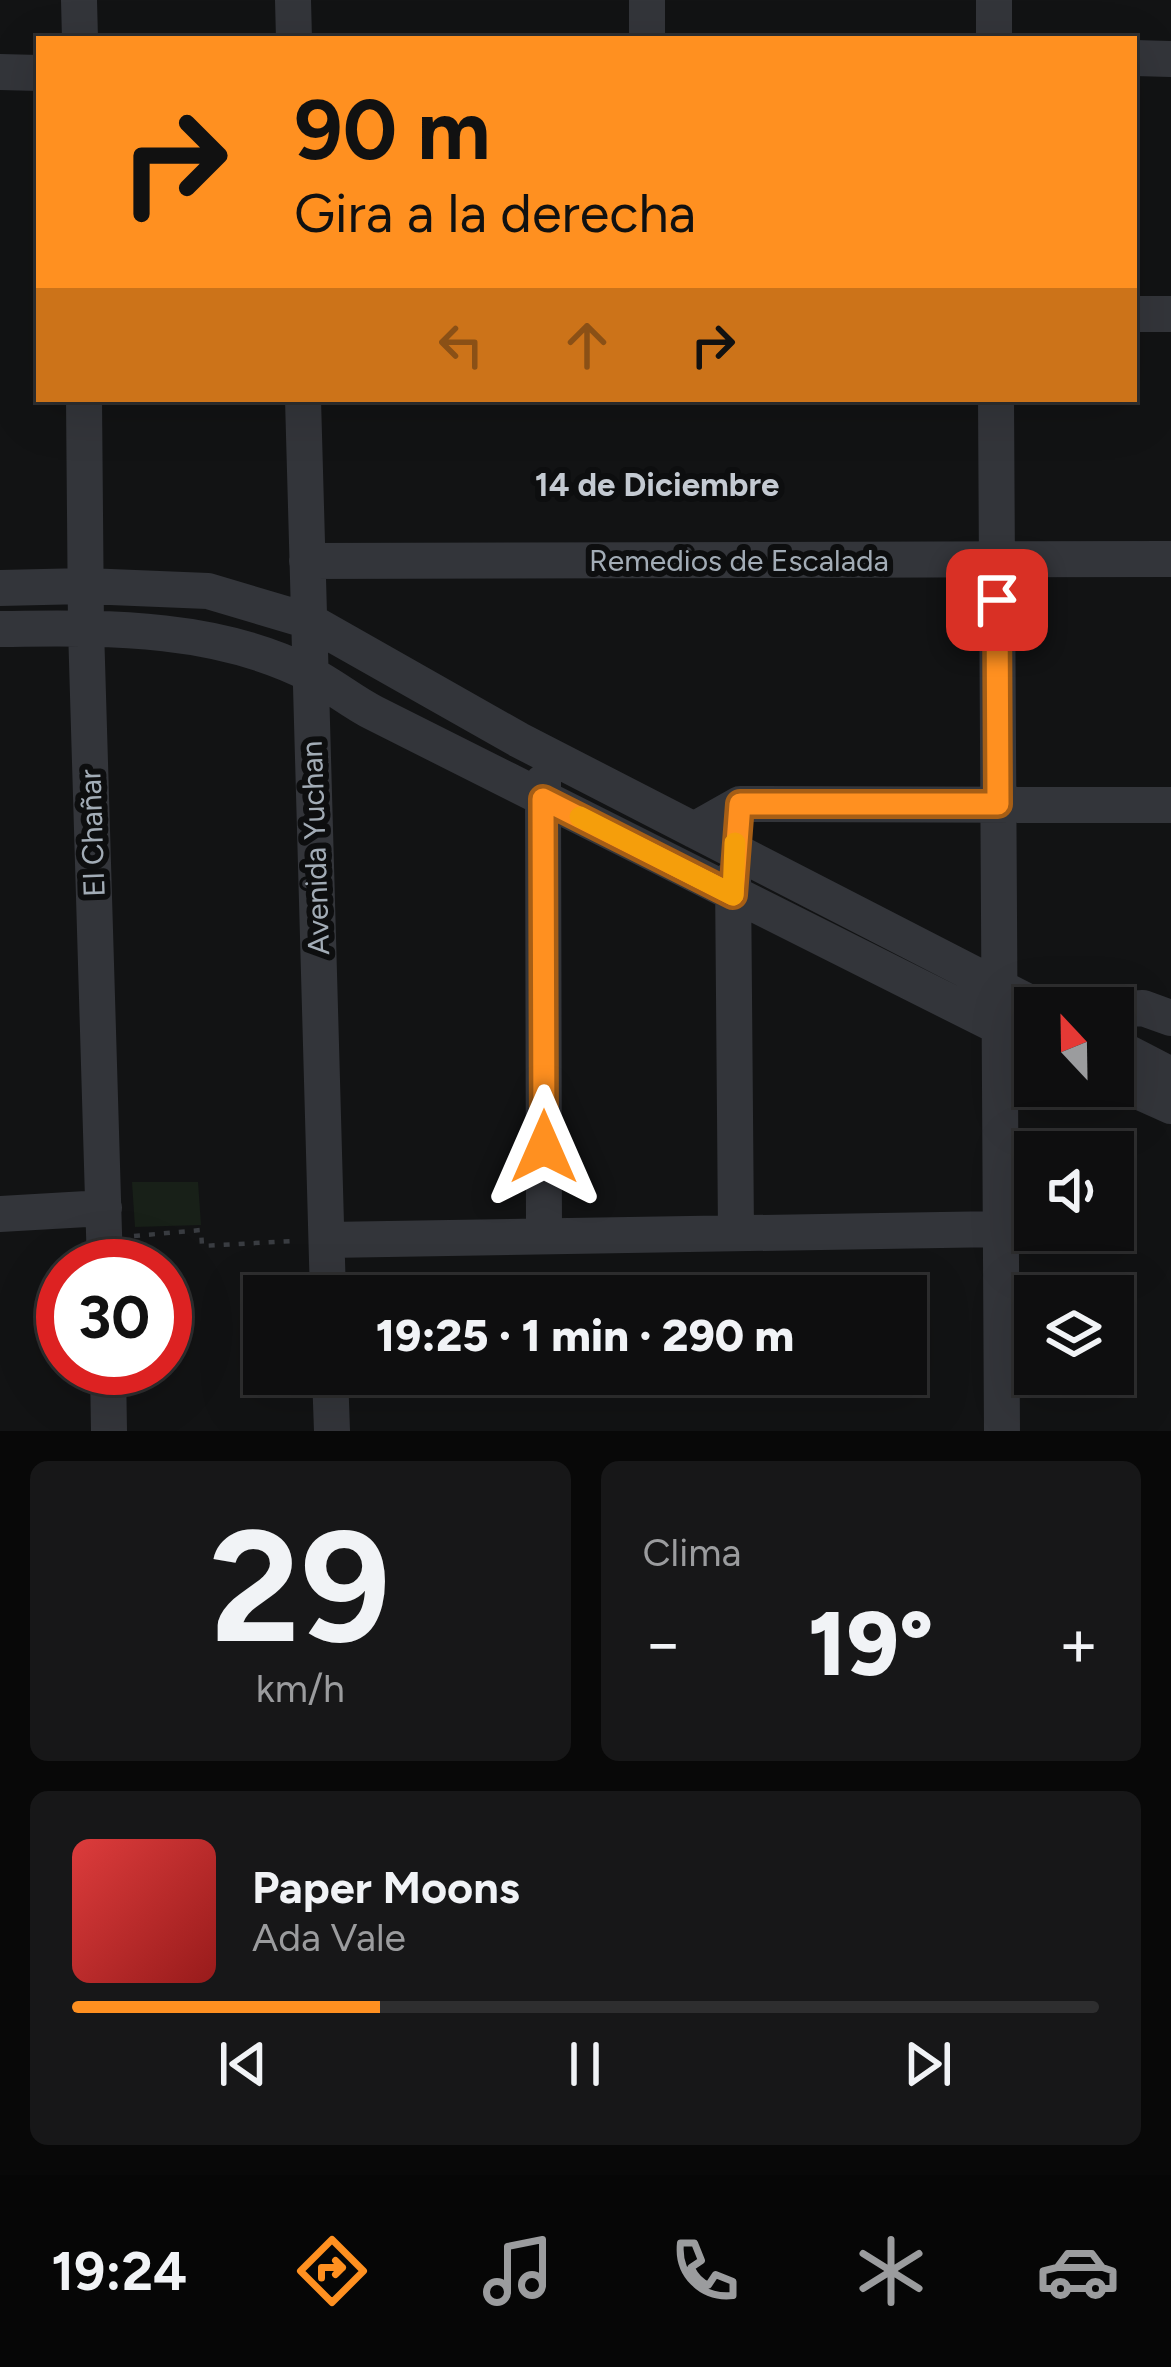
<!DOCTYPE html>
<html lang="es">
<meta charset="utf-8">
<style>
:root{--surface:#0e0e0f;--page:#171718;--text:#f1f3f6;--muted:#9b9c9e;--line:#2e2e2f;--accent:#ff9020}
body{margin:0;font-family:Figtree,sans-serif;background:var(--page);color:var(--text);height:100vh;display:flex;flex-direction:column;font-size:45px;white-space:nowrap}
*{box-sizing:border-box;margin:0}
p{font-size:39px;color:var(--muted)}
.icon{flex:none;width:66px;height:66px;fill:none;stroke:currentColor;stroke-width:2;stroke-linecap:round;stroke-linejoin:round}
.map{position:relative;height:1431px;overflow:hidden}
.panel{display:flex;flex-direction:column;gap:30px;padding:30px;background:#080808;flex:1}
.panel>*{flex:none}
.top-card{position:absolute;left:36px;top:36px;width:1101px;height:366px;border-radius:0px;box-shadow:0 12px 48px #0002,0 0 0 3px var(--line);background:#ff9020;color:#111;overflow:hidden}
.needle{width:78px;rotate:338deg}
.tools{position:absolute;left:1014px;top:987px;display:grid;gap:24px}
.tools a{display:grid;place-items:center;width:120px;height:120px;border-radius:0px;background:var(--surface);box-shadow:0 12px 48px #0002,0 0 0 3px var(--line);font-size:60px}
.speed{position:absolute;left:36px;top:1239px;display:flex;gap:24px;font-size:60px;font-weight:700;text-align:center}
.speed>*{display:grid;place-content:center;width:156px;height:156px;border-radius:50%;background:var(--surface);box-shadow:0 12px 48px #0002,0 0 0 3px var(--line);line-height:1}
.speed .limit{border:18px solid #d22;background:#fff;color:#111}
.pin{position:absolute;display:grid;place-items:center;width:102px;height:102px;color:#fff;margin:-51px;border-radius:24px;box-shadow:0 6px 18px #0006}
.me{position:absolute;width:132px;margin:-66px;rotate:0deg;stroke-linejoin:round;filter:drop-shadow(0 0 9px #0008)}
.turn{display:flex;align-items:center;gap:42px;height:252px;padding:0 60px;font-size:54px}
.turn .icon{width:156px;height:156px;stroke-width:2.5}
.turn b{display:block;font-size:84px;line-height:102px}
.lanes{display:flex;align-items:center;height:114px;padding:0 60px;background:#0003;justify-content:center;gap:60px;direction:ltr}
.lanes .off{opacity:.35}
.big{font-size:90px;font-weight:800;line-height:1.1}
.panel .tile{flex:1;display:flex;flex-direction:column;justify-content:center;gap:18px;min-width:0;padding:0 42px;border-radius:18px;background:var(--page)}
.panel .dial{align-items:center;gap:0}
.dial b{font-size:156px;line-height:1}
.song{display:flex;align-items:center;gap:36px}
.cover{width:144px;height:144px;border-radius:18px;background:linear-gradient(135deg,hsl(0 70% 55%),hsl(0 70% 35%))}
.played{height:12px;border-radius:6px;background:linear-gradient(90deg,var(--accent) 30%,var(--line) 30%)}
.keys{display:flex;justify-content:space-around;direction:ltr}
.heat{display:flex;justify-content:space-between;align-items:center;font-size:66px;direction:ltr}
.panel .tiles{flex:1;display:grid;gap:30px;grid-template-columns:1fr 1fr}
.tile:last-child{grid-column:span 2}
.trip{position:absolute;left:243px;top:1275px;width:684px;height:120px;border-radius:0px;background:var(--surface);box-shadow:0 12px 48px #0002,0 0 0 3px var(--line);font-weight:800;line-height:120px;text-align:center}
.tab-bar{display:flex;height:192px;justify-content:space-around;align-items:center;background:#060606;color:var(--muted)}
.tab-bar .icon{width:84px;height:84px}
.tab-bar .current{color:var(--accent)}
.tab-bar b{font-size:54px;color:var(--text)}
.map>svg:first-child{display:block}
.green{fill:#182018}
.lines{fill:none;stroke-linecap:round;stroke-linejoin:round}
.path{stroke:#393c41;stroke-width:4.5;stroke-dasharray:6 9;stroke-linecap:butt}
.minor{stroke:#33353a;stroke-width:36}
.route-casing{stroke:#a65e15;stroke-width:30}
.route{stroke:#ff9020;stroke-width:21}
.slow{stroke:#f59e0b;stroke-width:21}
.labels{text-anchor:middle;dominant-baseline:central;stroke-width:12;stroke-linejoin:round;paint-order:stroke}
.street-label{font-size:30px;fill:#a2acb6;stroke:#0d0e0f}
.neighbourhood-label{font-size:33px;font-weight:bold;fill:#c4cad2;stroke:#0d0e0f}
</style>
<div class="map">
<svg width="1171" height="1431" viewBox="0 0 1171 1431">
<rect width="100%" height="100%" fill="#121314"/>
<path class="green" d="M132 1182H198L201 1225 135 1227Z"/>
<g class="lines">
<path class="path" d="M134 1236 201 1230 202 1246 292 1241"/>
<path class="minor" d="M79 0 80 39
M293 0 294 39
M647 0V39
M994 0V39
M1134 58 1171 59
M0 72 39 73
M1134 314H1171
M84 399 86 628 105 1266
M303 399 328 1296
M996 399 1002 1431
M307 561 1171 559
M0 588 86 586 208 591 309 621 519 740 1040 1008
M0 629C106 628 213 625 310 674 332 685 352 702 374 713L1035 1045
M543 782 544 1234
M694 830 740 804 1171 805
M733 877 736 1233
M1113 1010 1143 1008 1171 1018
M1113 1045 1171 1075
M1113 1080 1171 1106
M0 1214 104 1208
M327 1240 1001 1229
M108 1368 109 1431
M330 1374 332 1431"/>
</g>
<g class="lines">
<g class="route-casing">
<path id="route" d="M544 1147 543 799 733 895 740 804H998L997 600"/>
</g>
<use href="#route" class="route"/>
<path class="slow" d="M580 817 733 895 735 843"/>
</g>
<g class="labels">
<g class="street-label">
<text x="739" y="560">Remedios de Escalada</text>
<text transform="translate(92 833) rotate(-92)">El Chañar</text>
<text transform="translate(315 848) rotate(-92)">Avenida Yuchan</text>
</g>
<g class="neighbourhood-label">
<text x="657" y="484">14 de Diciembre</text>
</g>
</g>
</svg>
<div class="tools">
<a><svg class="needle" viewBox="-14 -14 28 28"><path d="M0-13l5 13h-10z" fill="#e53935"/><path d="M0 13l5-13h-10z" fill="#9b9c9e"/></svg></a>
<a><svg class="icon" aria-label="sound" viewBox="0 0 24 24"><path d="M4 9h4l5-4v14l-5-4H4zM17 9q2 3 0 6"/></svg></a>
<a><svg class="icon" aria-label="layers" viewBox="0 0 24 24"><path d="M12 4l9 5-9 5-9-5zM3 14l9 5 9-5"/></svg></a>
</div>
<div class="speed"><div class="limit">30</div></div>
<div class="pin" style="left:997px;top:600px;background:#d93025"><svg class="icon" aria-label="arrive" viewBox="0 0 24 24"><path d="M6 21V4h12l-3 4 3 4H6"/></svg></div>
<svg class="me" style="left:544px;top:1147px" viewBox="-20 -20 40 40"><path d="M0-17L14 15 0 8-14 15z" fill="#ff9020" stroke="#fff" stroke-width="4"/></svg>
<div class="trip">19:25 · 1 min · 290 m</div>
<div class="top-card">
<div class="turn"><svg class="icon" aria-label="right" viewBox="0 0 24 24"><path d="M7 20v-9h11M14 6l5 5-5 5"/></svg><div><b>90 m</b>Gira a la derecha</div></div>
<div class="lanes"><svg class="icon off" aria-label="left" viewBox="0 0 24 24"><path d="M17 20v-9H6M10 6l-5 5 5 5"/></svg><svg class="icon off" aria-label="ahead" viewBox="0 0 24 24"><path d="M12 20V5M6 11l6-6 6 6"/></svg><svg class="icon" aria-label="right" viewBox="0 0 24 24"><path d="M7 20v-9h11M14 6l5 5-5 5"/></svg></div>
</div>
</div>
<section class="panel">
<div class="tiles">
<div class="tile dial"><b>29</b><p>km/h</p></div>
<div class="tile"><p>Clima</p>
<div class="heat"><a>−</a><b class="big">19°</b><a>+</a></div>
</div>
<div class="tile">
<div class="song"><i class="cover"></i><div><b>Paper Moons</b><p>Ada Vale</p></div></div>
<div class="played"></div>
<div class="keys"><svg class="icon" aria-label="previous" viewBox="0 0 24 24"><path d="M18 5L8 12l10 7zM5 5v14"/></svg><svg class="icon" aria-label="pause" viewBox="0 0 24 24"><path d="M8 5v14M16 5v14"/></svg><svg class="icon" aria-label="next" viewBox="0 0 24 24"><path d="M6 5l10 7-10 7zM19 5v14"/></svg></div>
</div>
</div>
</section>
<nav class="tab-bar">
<b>19:24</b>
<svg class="icon current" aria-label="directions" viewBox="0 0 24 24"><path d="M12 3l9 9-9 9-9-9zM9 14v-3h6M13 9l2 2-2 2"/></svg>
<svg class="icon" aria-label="music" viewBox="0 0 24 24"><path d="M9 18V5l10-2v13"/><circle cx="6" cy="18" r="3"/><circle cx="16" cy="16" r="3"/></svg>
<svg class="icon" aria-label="phone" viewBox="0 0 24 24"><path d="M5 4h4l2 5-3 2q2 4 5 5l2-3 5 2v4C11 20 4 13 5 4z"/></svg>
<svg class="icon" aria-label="climate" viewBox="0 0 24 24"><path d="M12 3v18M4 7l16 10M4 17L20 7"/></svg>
<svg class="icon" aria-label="car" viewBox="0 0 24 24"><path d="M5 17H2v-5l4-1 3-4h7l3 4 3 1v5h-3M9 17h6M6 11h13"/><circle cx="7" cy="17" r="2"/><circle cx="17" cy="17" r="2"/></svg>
</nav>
